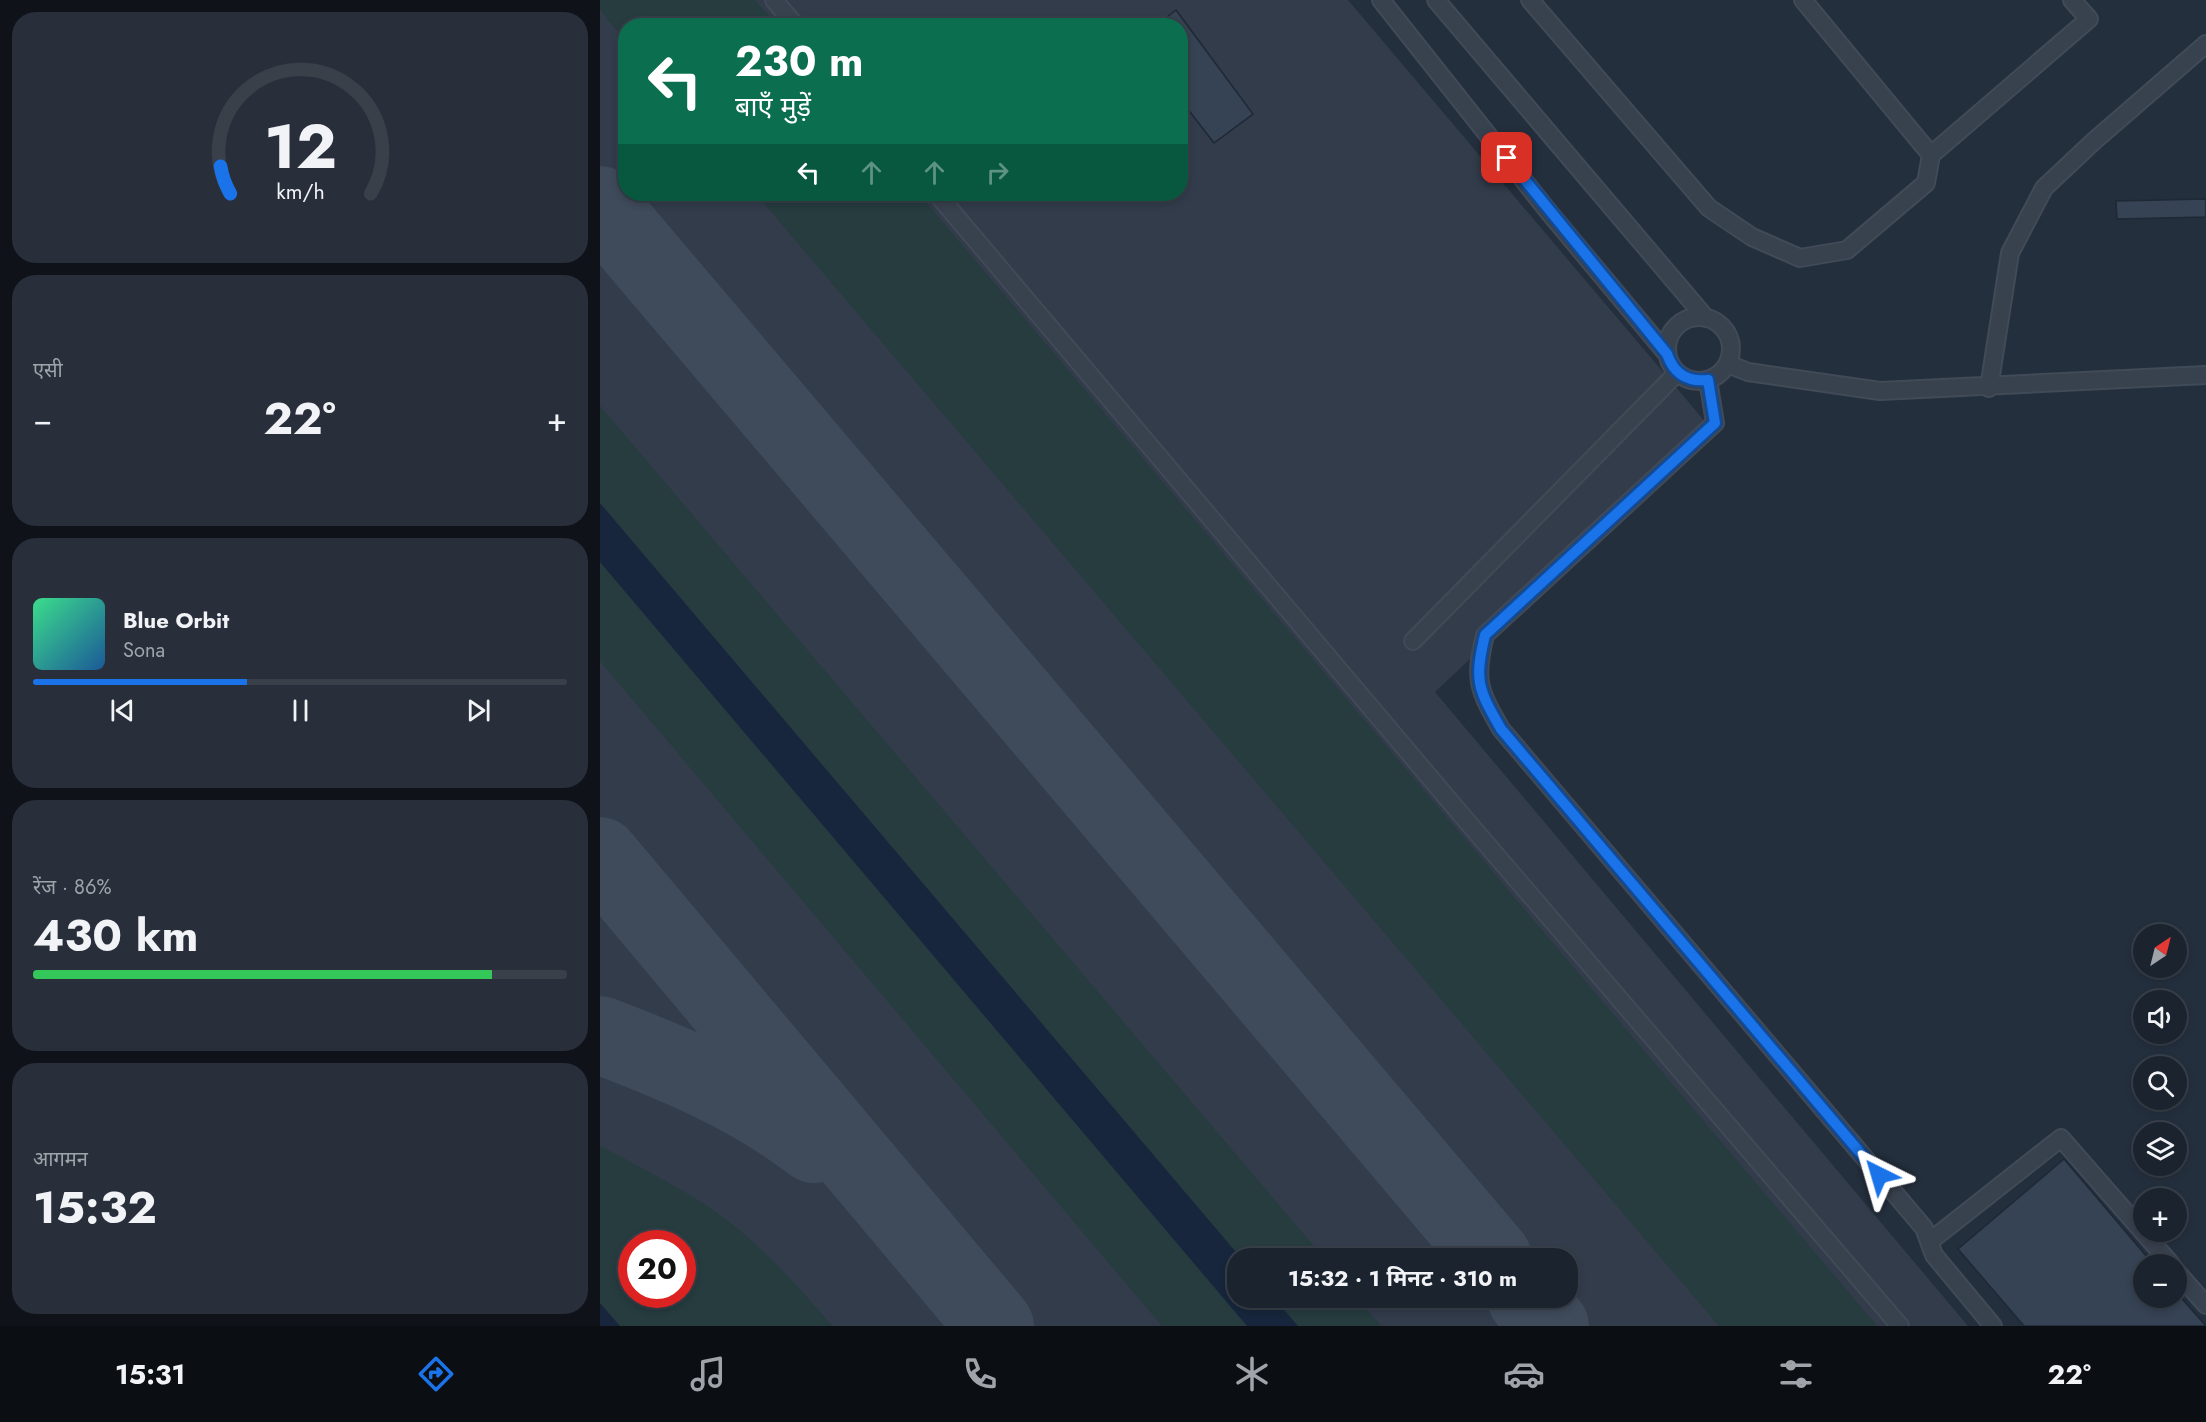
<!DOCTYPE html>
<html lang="hi">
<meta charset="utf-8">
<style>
:root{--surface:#1b232e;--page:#282f3a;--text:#f1f3f6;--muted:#a0a4aa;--line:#39404a;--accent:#1a73e8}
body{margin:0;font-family:Jost,"Noto Sans Devanagari",sans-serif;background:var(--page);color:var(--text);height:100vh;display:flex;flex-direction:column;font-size:22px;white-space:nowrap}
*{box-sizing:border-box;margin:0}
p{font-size:20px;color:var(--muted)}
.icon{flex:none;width:33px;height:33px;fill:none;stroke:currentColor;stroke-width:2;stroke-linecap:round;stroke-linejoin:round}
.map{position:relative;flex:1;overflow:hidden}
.side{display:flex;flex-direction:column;gap:12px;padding:12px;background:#0f1319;width:600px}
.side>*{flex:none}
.top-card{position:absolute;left:18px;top:18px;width:570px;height:183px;border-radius:24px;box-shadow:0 3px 9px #0003,0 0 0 2px var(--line);background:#0b6e4f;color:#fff;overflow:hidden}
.needle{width:39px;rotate:35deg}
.fabs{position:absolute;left:1533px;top:924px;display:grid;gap:12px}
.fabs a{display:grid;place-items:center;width:54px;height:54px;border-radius:50%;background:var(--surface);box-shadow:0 3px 9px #0003,0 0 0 2px var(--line);font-size:30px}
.speed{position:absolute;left:18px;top:1230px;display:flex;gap:12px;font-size:30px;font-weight:700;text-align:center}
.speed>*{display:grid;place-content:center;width:78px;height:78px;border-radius:50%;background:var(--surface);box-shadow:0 3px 9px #0003,0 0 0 2px var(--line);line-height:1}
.speed .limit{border:9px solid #d22;background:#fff;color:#111}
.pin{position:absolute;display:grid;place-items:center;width:51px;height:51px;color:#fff;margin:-26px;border-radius:12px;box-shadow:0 3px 9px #0006}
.me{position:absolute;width:66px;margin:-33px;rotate:320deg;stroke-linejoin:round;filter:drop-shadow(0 0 4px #0008)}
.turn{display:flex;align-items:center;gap:21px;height:126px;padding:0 18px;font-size:27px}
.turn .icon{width:78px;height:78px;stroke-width:2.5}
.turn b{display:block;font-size:42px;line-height:51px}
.lanes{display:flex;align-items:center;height:57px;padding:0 18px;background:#0003;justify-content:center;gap:30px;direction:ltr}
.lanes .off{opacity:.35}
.big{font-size:45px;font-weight:700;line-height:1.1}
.side .card{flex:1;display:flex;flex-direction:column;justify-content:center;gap:9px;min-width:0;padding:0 21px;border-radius:24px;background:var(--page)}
.side .dial{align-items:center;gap:0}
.dial svg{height:156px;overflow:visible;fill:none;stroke:var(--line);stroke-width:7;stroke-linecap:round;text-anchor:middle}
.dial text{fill:var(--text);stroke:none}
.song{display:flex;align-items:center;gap:18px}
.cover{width:72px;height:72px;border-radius:9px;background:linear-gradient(135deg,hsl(150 70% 55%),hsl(210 70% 35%))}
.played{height:6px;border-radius:3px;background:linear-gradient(90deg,var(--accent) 40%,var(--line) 40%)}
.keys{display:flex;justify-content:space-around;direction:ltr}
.heat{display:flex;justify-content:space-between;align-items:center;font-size:33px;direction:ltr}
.charge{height:9px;border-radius:4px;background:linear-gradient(90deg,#34c759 86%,var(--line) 0)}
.trip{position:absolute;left:627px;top:1248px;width:351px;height:60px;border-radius:24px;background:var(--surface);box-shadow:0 3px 9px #0003,0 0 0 2px var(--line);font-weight:700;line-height:60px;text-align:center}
.tab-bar{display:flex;height:96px;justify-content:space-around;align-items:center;background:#0b0e12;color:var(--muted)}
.tab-bar .icon{width:42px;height:42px}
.tab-bar .selected{color:var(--accent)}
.tab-bar b{font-size:27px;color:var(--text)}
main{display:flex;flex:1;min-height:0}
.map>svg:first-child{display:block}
.airport{fill:#323c4b;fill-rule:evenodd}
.green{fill:#263c3f;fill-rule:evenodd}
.water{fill:#17263c}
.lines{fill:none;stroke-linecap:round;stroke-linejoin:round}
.taxiway{stroke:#3f4a5a;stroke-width:78}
.building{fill:#364354;stroke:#1f2835;stroke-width:1.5}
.service-casing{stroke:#414a57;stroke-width:20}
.service{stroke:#38414e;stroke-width:16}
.route-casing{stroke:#114b97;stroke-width:15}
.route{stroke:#1a73e8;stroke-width:10}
</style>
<main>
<section class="side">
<div class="card dial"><svg viewBox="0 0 100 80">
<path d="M14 69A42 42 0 1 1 86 69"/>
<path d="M14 69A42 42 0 0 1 9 55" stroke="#1a73e8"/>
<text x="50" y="56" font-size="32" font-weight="700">12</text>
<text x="50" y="72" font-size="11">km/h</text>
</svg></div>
<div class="card"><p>एसी</p>
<div class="heat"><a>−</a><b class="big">22°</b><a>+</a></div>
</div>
<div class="card">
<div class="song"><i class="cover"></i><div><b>Blue Orbit</b><p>Sona</p></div></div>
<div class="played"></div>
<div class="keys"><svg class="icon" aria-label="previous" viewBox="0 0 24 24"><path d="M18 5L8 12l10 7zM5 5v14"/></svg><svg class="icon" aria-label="pause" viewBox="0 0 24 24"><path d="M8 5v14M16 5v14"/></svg><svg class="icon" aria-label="next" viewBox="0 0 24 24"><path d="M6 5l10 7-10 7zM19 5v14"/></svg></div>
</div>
<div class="card"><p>रेंज · 86%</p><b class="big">430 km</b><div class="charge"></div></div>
<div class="card"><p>आगमन</p><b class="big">15:32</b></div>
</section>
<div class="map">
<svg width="1606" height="1326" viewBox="0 0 1606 1326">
<rect width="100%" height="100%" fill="#242f3e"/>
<path class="airport" d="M0 0H748L1113 431 835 692 1368 1326H0ZM26 26H580V194H26ZM32 1244H82V1294H32ZM638 1258H968V1298H638Z"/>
<path class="green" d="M0 0H155L177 25 26 26 25 40 0 10Z
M156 194H319L1277 1326H1119Z
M0 406 724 1258H641L0 503Z
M0 562 647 1326H562L0 661Z
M0 1146C43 1169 89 1191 128 1221 167 1252 200 1288 232 1326H20L0 1303ZM32 1244H82V1294H32Z
M674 1298H757L781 1326H698Z"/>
<path class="water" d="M0 503 641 1258H638V1298H674L698 1326H647L0 562Z
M0 1303 20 1326H0Z"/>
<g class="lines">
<path class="taxiway" d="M0 205 893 1258
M0 856 395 1326
M0 1035C76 1064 149 1094 214 1144
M926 1298 950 1326"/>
</g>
<path class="building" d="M576 10 653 114 614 143 580 99V26H556Z
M1606 199V217L1517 219 1516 201Z
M1464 1159 1553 1264H1544V1298H1576V1292L1606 1326H1424L1358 1249Z"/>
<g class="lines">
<g class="service-casing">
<path id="service" d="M174 0 196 26
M781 0 948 211 1067 354
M836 0 1105 317
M930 0 1109 208 1152 237 1200 258 1247 250 1326 183 1331 155 1489 19 1472 0
M1203 0 1331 155
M337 194 859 812 1300 1326
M1067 349a32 32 0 1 1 64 0a32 32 0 1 1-64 0Z
M1128 364 1148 372 1280 391 1606 375
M1108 380 1115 423 885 635C874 680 878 689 901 729L1324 1228 1334 1255 1393 1326
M1389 388 1410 253 1444 188 1494 141 1606 44
M813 641 1077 373
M1329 1242 1461 1138 1571 1264
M1576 1271 1606 1305"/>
</g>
<use href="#service" class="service"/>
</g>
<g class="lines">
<g class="route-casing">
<path id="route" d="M907 158 1067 354C1074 374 1087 382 1108 380L1115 423 885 635C874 681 878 689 901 729L1279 1175"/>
</g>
<use href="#route" class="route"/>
</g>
</svg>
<div class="fabs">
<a><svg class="needle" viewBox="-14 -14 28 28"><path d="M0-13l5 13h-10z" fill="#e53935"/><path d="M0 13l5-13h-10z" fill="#a0a4aa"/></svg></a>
<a><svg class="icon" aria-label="sound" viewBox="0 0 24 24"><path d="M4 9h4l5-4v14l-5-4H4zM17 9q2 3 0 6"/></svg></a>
<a><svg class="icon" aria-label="search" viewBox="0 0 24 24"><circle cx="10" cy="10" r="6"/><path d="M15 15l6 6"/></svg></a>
<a><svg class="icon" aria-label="layers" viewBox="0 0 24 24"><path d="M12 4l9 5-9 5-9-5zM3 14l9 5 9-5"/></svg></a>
<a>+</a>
<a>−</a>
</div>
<div class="speed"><div class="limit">20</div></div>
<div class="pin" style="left:907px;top:158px;background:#d93025"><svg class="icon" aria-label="arrive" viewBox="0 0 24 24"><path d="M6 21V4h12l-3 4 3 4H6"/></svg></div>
<svg class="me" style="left:1279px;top:1175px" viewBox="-20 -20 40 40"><path d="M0-17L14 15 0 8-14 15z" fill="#1a73e8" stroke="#fff" stroke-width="4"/></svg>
<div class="trip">15:32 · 1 मिनट · 310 m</div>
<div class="top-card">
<div class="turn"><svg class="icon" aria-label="left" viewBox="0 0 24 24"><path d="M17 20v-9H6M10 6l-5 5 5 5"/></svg><div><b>230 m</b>बाएँ मुड़ें</div></div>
<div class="lanes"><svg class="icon" aria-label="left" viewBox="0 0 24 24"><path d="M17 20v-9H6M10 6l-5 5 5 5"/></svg><svg class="icon off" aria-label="ahead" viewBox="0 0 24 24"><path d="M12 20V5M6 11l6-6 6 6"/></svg><svg class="icon off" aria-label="ahead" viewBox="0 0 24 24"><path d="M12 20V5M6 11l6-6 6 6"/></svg><svg class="icon off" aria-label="right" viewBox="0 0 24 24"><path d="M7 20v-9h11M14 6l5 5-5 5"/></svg></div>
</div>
</div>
</main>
<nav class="tab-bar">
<b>15:31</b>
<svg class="icon selected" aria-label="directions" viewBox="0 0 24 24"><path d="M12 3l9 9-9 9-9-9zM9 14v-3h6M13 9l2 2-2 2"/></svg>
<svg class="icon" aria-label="music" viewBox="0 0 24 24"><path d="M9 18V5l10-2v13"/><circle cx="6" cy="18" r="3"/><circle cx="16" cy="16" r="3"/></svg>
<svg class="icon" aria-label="phone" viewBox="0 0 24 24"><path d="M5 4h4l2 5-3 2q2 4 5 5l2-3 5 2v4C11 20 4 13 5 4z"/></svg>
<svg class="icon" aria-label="climate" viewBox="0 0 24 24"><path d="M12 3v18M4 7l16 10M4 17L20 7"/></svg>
<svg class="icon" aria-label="car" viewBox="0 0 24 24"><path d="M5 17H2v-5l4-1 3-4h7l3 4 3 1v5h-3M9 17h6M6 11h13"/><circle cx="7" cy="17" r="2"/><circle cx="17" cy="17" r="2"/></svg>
<svg class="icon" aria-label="filters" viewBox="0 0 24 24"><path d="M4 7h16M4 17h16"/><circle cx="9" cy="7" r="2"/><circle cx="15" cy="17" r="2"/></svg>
<b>22°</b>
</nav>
